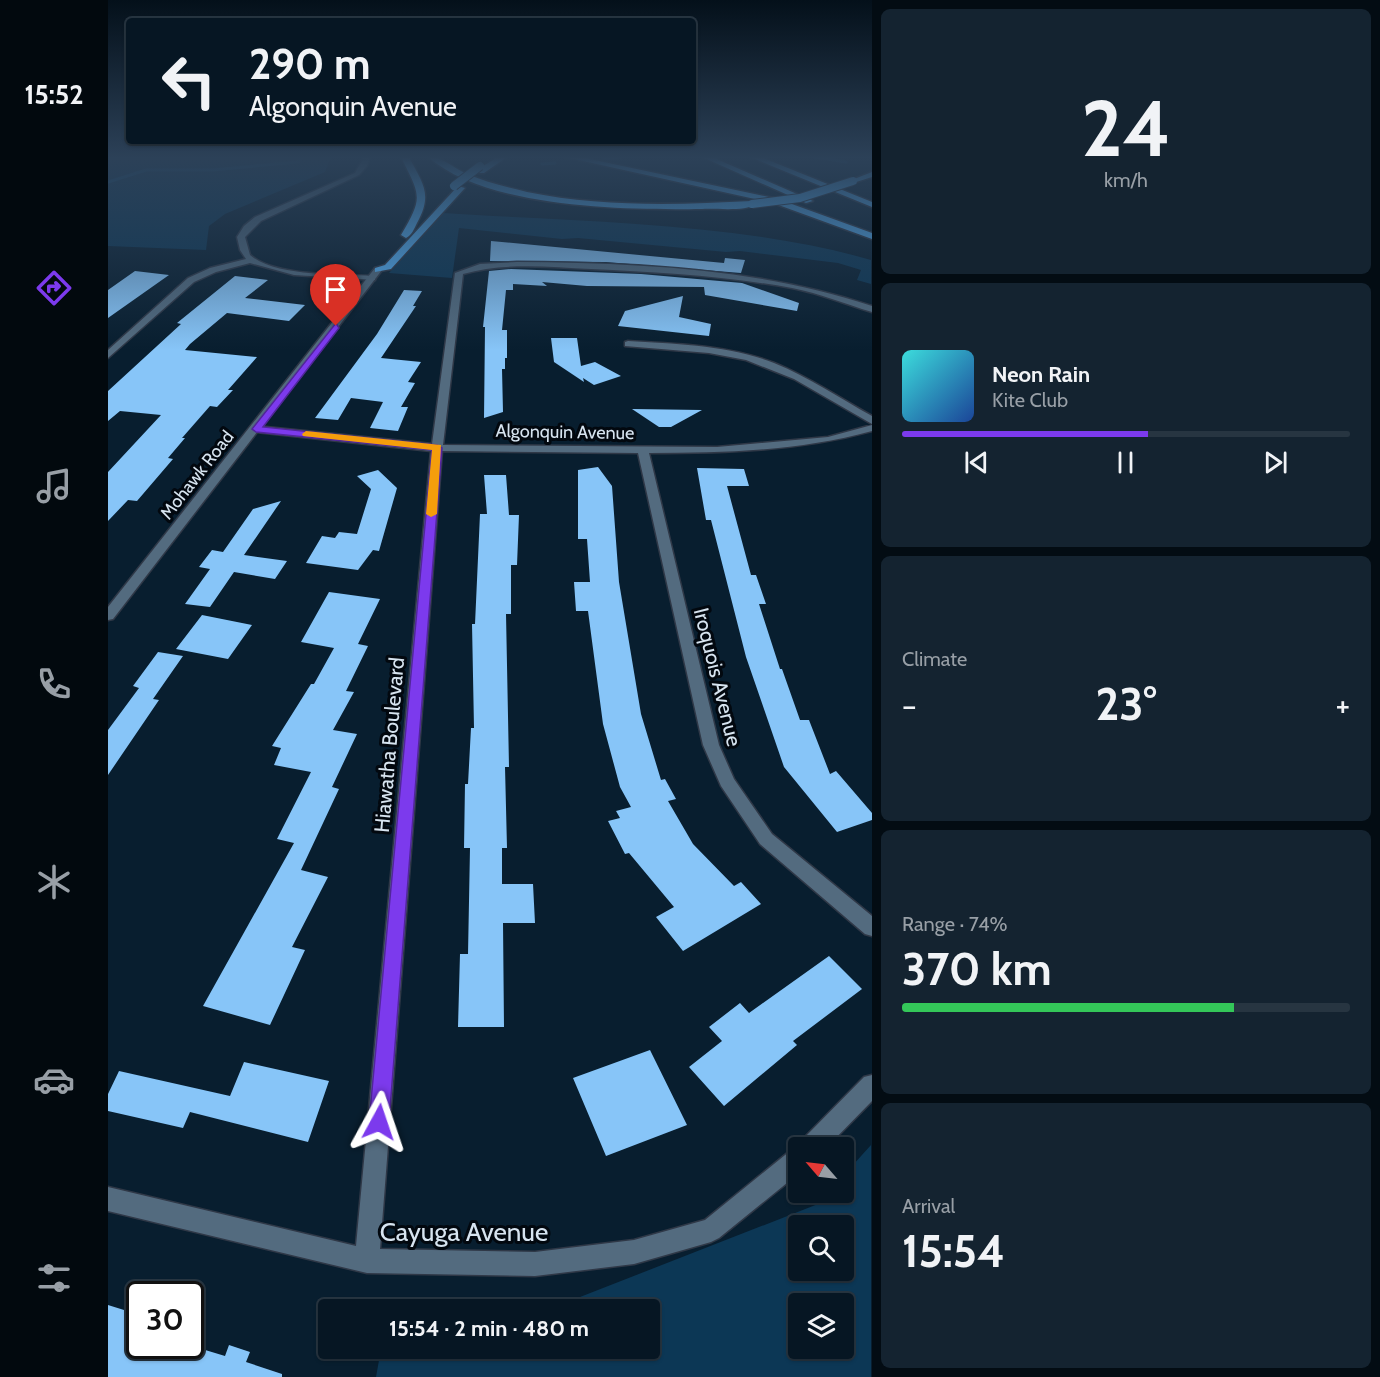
<!DOCTYPE html>
<meta charset="utf-8">
<style>
:root{--surface:#061623;--page:#142330;--text:#f1f3f6;--muted:#989fa6;--line:#273541;--accent:#7c3aed}
body{margin:0;font-family:Cabin,sans-serif;background:var(--page);color:var(--text);height:100vh;display:flex;flex-direction:column;font-size:22px;white-space:nowrap}
*{box-sizing:border-box;margin:0}
p{font-size:20px;color:var(--muted)}
.icon{flex:none;width:33px;height:33px;fill:none;stroke:currentColor;stroke-width:2;stroke-linecap:round;stroke-linejoin:round}
.map{position:relative;flex:1;overflow:hidden}
.side{display:flex;flex-direction:column;gap:9px;padding:9px;background:#030c13;width:508px}
.side>*{flex:none}
.banner{position:absolute;left:18px;top:18px;width:570px;height:126px;border-radius:6px;box-shadow:0 2px 4px #0004,0 0 0 2px var(--line);background:#061623;color:var(--text);overflow:hidden}
.needle{width:39px;rotate:298deg}
.fabs{position:absolute;left:680px;top:1137px;display:grid;gap:12px}
.fabs a{display:grid;place-items:center;width:66px;height:66px;border-radius:6px;background:var(--surface);box-shadow:0 2px 4px #0004,0 0 0 2px var(--line);font-size:30px}
.speed{position:absolute;left:18px;top:1281px;display:flex;gap:12px;font-size:30px;font-weight:700;text-align:center}
.speed>*{display:grid;place-content:center;width:78px;height:78px;border-radius:50%;background:var(--surface);box-shadow:0 2px 4px #0004,0 0 0 2px var(--line);line-height:1}
.speed .limit{border:3px solid #111;border-radius:9px;background:#fff;color:#111}
.pin{position:absolute;display:grid;place-items:center;width:51px;height:51px;color:#fff;margin:-62px -26px;border-radius:50% 50% 50% 0;rotate:-45deg;box-shadow:0 0 6px #0007}
.pin .icon{rotate:45deg}
.me{position:absolute;width:66px;margin:-33px;rotate:5deg;stroke-linejoin:round;filter:drop-shadow(0 0 4px #0008)}
.turn{display:flex;align-items:center;gap:21px;height:126px;padding:0 24px;font-size:27px}
.turn .icon{width:78px;height:78px;stroke-width:2.5}
.turn b{display:block;font-size:42px;line-height:51px}
.big{font-size:45px;font-weight:700;line-height:1.1}
.side .widget{flex:1;display:flex;flex-direction:column;justify-content:center;gap:9px;min-width:0;padding:0 21px;border-radius:9px;background:var(--page)}
.side .dial{align-items:center;gap:0}
.dial b{font-size:78px;line-height:1}
.song{display:flex;align-items:center;gap:18px}
.cover{width:72px;height:72px;border-radius:9px;background:linear-gradient(135deg,hsl(180 70% 55%),hsl(220 70% 35%))}
.played{height:6px;border-radius:3px;background:linear-gradient(90deg,var(--accent) 55%,var(--line) 55%)}
.keys{display:flex;justify-content:space-around;direction:ltr}
.heat{display:flex;justify-content:space-between;align-items:center;font-size:33px;direction:ltr}
.charge{height:9px;border-radius:4px;background:linear-gradient(90deg,#34c759 74%,var(--line) 0)}
.trip{position:absolute;left:210px;top:1299px;width:342px;height:60px;border-radius:6px;background:var(--surface);box-shadow:0 2px 4px #0004,0 0 0 2px var(--line);font-weight:700;line-height:60px;text-align:center}
main{display:flex;flex:1;min-height:0}
.tabs{display:flex;flex-direction:column;width:108px;justify-content:space-around;align-items:center;background:#02090e;color:var(--muted)}
.tabs .icon{width:42px;height:42px}
.tabs .active{color:var(--accent)}
.tabs b{font-size:27px;color:var(--text)}
.map>svg:first-child{display:block}
.green{fill:#0c3755;fill-rule:evenodd}
.lines{fill:none;stroke-linecap:round;stroke-linejoin:round}
.stream{stroke:#145581;stroke-width:3}
.building{fill:#87c5f8}
.minor-casing{stroke:#2f3847;stroke-width:3}
.secondary-casing{stroke:#2f3847;stroke-width:3}
.motorway-casing{stroke:#2f3847;stroke-width:3}
.minor{fill:#536b7f;fill-rule:evenodd}
.secondary{fill:#536b7f;fill-rule:evenodd}
.motorway{fill:#56b4fb;fill-rule:evenodd}
.motorway-bridge-casing{stroke:#2f3847;stroke-width:10;stroke-linecap:butt}
.motorway-bridge{stroke:#56b4fb;stroke-width:8}
.route{fill:#7c3aed;stroke:#51269a;stroke-width:1.5}
.slow{fill:#f59e0b}
.labels{text-anchor:middle;dominant-baseline:central;stroke-width:6;stroke-linejoin:round;paint-order:stroke}
.far-street-label{font-size:18px;fill:#d7e4f0;stroke:#02080f}
.street-label{font-size:21px;fill:#d7e4f0;stroke:#02080f}
.near-street-label{font-size:26px;fill:#d7e4f0;stroke:#02080f}
</style>
<main>
<nav class="tabs">
<b>15:52</b>
<svg class="icon active" aria-label="directions" viewBox="0 0 24 24"><path d="M12 3l9 9-9 9-9-9zM9 14v-3h6M13 9l2 2-2 2"/></svg>
<svg class="icon" aria-label="music" viewBox="0 0 24 24"><path d="M9 18V5l10-2v13"/><circle cx="6" cy="18" r="3"/><circle cx="16" cy="16" r="3"/></svg>
<svg class="icon" aria-label="phone" viewBox="0 0 24 24"><path d="M5 4h4l2 5-3 2q2 4 5 5l2-3 5 2v4C11 20 4 13 5 4z"/></svg>
<svg class="icon" aria-label="climate" viewBox="0 0 24 24"><path d="M12 3v18M4 7l16 10M4 17L20 7"/></svg>
<svg class="icon" aria-label="car" viewBox="0 0 24 24"><path d="M5 17H2v-5l4-1 3-4h7l3 4 3 1v5h-3M9 17h6M6 11h13"/><circle cx="7" cy="17" r="2"/><circle cx="17" cy="17" r="2"/></svg>
<svg class="icon" aria-label="filters" viewBox="0 0 24 24"><path d="M4 7h16M4 17h16"/><circle cx="9" cy="7" r="2"/><circle cx="15" cy="17" r="2"/></svg>
</nav>
<div class="map">
<svg width="764" height="1377" viewBox="0 0 764 1377">
<rect width="100%" height="100%" fill="#081e2f"/>
<path class="green" d="M0 157H223L217 172 117 214 101 226 98 250 0 246Z
M335 213C471 222 633 222 763 260V284L749 280 753 270 730 263 632 251 618 252 470 238 454 239 351 228 344 278 281 273Z
M763 1145V1377H268L273 1349 542 1348V1310L279 1309 472 1297 710 1204 720 1193 735 1192V1176ZM690 1226H735V1270H690ZM690 1304H735V1348H690Z"/>
<g class="lines">
<path class="stream" d="M706 157 738 162
M496 159 513 157
M434 164 447 163
M0 182 38 170H104L190 162 194 157"/>
</g>
<path class="building" d="M383 241 616 263 617 258 637 260 633 273 498 262 382 261Z
M403 269 533 274 634 283 691 303 689 311 597 295 596 287 479 286 434 282 439 286 405 284V290H398L394 330H399V358H397V369H394L395 412 376 418 377 327H375L381 271Z
M27 271 61 275 0 318V290Z
M127 276 160 280 137 298 197 305 181 321 119 313 82 344 77 350 149 357 120 390H125L109 407 102 406 74 438H77L60 458 65 459 29 501 20 500 0 521V472L53 415 12 411 0 421V391L73 324 69 323Z
M296 290 314 291 305 306H308L273 358 313 362 300 382 307 383 293 407H300L290 431 262 428 275 402 243 398 230 420 207 418 269 334Z
M575 296 571 317 603 324 601 336 510 326 517 311Z
M443 338H469L473 366 487 362 513 376 486 385 475 378 476 382 446 362Z
M524 409 594 410 563 427H551Z
M490 467 504 486 511 582 533 714 553 780 557 779 568 799 560 801 585 844 626 886 633 882 653 904 575 951 548 917 566 907 521 853 517 854 500 821 512 818 508 811 523 807 512 787 495 724 480 611H468L466 582H482L479 539H470V470Z
M589 468 636 469 641 486H619L643 575H648L658 604H651L672 669H674L692 720H701L722 774 728 771 764 813V820L729 832 676 767 638 657 603 520H598Z
M270 470 289 488 271 551 265 550 250 570 198 563 214 536 227 538 231 532 249 534 263 489 249 476Z
M376 475H398L401 515H411L409 565H403V614H398L401 767H397L399 848H394V884H425L427 923H395L396 1027H350L352 954H360L362 848H356L357 784H360L363 728H366L364 624H367L372 514H379Z
M173 501 136 555 179 561 167 579 126 572 102 607 77 604 102 569 91 567 104 550 115 552 145 509Z
M221 592 272 599 250 644 260 646 238 691 246 692 225 730 249 734 224 787 231 789 193 870 220 877 184 947 197 950 162 1025 95 1006 186 843 169 839 203 772 166 765 173 748 164 746 203 684H206L226 648 193 642Z
M94 615 144 625 120 659 68 649Z
M50 652 75 656 45 699 51 700 0 775V730L31 688 25 686Z
M721 956 754 989 685 1041 689 1045 616 1106 581 1067 614 1041 601 1027 632 1003 641 1013Z
M542 1050 579 1125 498 1156 465 1078Z
M136 1062 221 1081 200 1142 82 1112 75 1128 0 1111V1094L11 1071 122 1096Z
M0 1305 32 1315V1346H84L117 1356 121 1345 142 1352 138 1362 174 1374V1377H0Z"/>
<g class="lines">
<g class="minor-casing">
<path id="minor" d="M256 157H262L259 166 251 175 153 221 137 237 142 255C167 277 232 274 264 276H267V280L186 275 142 263 108 272 86 282 0 358V350L80 278 102 268 138 259 132 250 129 237 136 226 147 217 247 173Z
M409 262C527 263 651 268 764 306V312C737 304 711 293 684 288 618 276 550 272 483 269 441 267 396 262 355 274L335 445 609 447 720 437 764 425V431C691 451 616 453 541 453L611 745 626 779 664 834 764 916V936L757 934 652 844 613 786 595 745 530 453 334 451 272 1249 427 1252 526 1240 597 1220 682 1151 690 1148V1174L611 1238 603 1242 526 1264 427 1276 259 1273 0 1211V1187L248 1246 323 451 148 432 143 429 148 426 324 444 347 273 372 264Z
M520 341C569 344 620 345 666 363 701 377 731 398 764 416V424L686 379 638 360 601 353 517 346V342Z
M764 1075V1101L718 1148H691L694 1140 756 1077Z"/>
</g>
<g class="secondary-casing">
<path id="secondary" d="M267 268 274 270 5 619 0 620V607Z"/>
</g>
<g class="motorway-casing">
<path id="motorway" d="M293 157H301C315 184 325 194 309 223 306 229 304 235 298 238L293 235C316 196 312 196 293 157Z
M320 157C335 157 344 167 357 173 377 182 398 187 419 192 492 207 569 205 644 201L648 204C637 212 609 208 594 209 518 210 380 209 320 157Z
M390 157H399L376 173H370V169Z
M457 157H472L670 199 764 233V239L665 203Z
M594 157H604L705 201 698 203Z
M642 157H653L764 202V207Z
M764 172V177L745 183 741 181Z
M350 186 357 188 283 269 267 272V268L277 265Z"/>
</g>
<use href="#minor" class="minor"/>
<use href="#secondary" class="secondary"/>
<use href="#motorway" class="motorway"/>
<g class="motorway-bridge-casing">
<path id="motorway-bridge" d="M346 186 372 166
M644 204 692 198 745 181"/>
</g>
<use href="#motorway-bridge" class="motorway-bridge"/>
</g>
<linearGradient id="sky" x2="0" y2="1"><stop stop-color="#04101a"/><stop offset="0.45" stop-color="#2c4158"/><stop offset="1" stop-color="#2c4158" stop-opacity="0"/></linearGradient>
<rect width="764" height="350" fill="url(#sky)"/>
<path class="route" d="M228 323 231 328 155 427 329 445 334 448 281 1122 278 1129 271 1132 264 1129 261 1122 324 450 148 432 144 429Z"/>
<path class="slow" d="M198 431 333 445 329 514 323 517 318 514 324 450 195 436 194 434Z"/>
<g class="labels">
<g class="far-street-label">
<text transform="translate(457 432) rotate(1)">Algonquin Avenue</text>
<text transform="translate(89 475) rotate(-52)">Mohawk Road</text>
</g>
<g class="street-label">
<text transform="translate(610 677) rotate(76)">Iroquois Avenue</text>
<text transform="translate(281 745) rotate(-85)">Hiawatha Boulevard</text>
</g>
<g class="near-street-label">
<text x="356" y="1232">Cayuga Avenue</text>
</g>
</g>
</svg>
<div class="fabs">
<a><svg class="needle" viewBox="-14 -14 28 28"><path d="M0-13l5 13h-10z" fill="#e53935"/><path d="M0 13l5-13h-10z" fill="#989fa6"/></svg></a>
<a><svg class="icon" aria-label="search" viewBox="0 0 24 24"><circle cx="10" cy="10" r="6"/><path d="M15 15l6 6"/></svg></a>
<a><svg class="icon" aria-label="layers" viewBox="0 0 24 24"><path d="M12 4l9 5-9 5-9-5zM3 14l9 5 9-5"/></svg></a>
</div>
<div class="speed"><div class="limit">30</div></div>
<div class="pin" style="left:228px;top:326px;background:#d93025"><svg class="icon" aria-label="arrive" viewBox="0 0 24 24"><path d="M6 21V4h12l-3 4 3 4H6"/></svg></div>
<svg class="me" style="left:271px;top:1122px" viewBox="-20 -20 40 40"><path d="M0-17L14 15 0 8-14 15z" fill="#7c3aed" stroke="#fff" stroke-width="4"/></svg>
<div class="trip">15:54 · 2 min · 480 m</div>
<div class="banner">
<div class="turn"><svg class="icon" aria-label="left" viewBox="0 0 24 24"><path d="M17 20v-9H6M10 6l-5 5 5 5"/></svg><div><b>290 m</b>Algonquin Avenue</div></div>
</div>
</div>
<section class="side">
<div class="widget dial"><b>24</b><p>km/h</p></div>
<div class="widget">
<div class="song"><i class="cover"></i><div><b>Neon Rain</b><p>Kite Club</p></div></div>
<div class="played"></div>
<div class="keys"><svg class="icon" aria-label="previous" viewBox="0 0 24 24"><path d="M18 5L8 12l10 7zM5 5v14"/></svg><svg class="icon" aria-label="pause" viewBox="0 0 24 24"><path d="M8 5v14M16 5v14"/></svg><svg class="icon" aria-label="next" viewBox="0 0 24 24"><path d="M6 5l10 7-10 7zM19 5v14"/></svg></div>
</div>
<div class="widget"><p>Climate</p>
<div class="heat"><a>−</a><b class="big">23°</b><a>+</a></div>
</div>
<div class="widget"><p>Range · 74%</p><b class="big">370 km</b><div class="charge"></div></div>
<div class="widget"><p>Arrival</p><b class="big">15:54</b></div>
</section>
</main>
